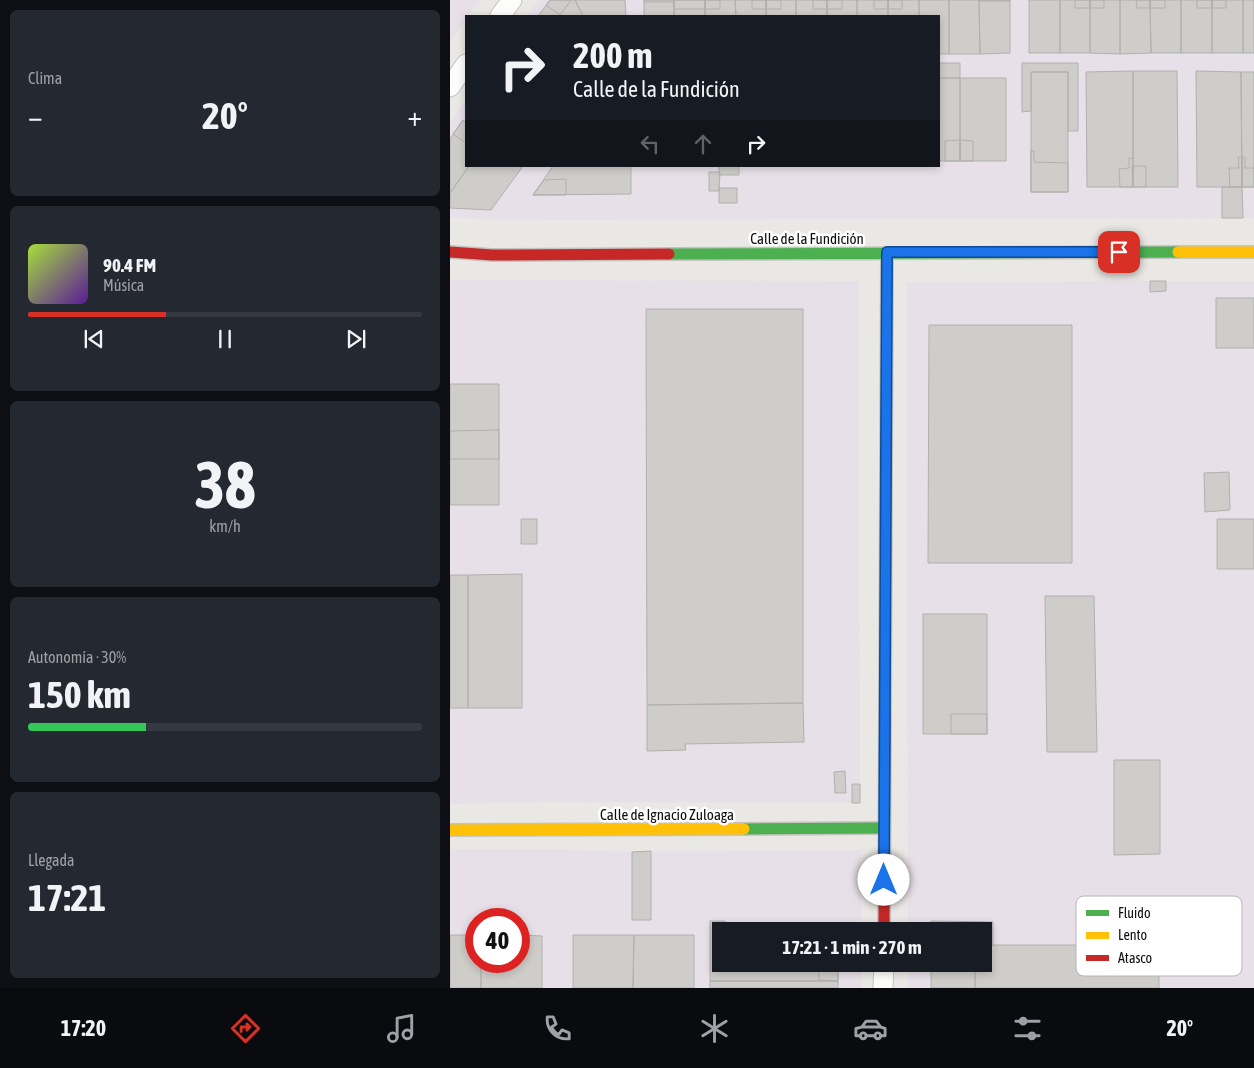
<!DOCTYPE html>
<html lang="es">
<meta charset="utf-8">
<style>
:root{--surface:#171b24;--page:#242831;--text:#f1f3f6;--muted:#9ea1a6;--line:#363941;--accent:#d93025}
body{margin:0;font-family:"Asap Condensed",sans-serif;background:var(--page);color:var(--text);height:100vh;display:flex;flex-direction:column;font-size:19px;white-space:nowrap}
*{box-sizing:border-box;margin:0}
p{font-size:16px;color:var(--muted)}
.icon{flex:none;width:28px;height:28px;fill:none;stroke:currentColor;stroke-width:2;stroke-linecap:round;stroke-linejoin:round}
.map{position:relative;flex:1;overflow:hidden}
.panel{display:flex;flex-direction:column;gap:10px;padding:10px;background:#0d0f14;width:450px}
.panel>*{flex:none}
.banner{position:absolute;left:15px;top:15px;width:475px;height:152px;border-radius:0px;box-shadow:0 2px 8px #0003;background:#171b24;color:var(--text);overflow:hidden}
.speed{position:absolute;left:15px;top:908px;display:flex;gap:10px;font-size:25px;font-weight:700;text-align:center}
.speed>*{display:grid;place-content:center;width:65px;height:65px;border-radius:50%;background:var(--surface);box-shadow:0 2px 8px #0003;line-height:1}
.speed .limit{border:8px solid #d22;background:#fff;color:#111}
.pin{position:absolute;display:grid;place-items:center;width:42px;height:42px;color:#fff;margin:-21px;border-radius:10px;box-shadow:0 2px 8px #0006}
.me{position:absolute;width:55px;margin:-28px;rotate:0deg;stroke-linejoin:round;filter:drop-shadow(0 0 4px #0008)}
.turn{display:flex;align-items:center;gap:18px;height:105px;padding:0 25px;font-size:22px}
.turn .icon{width:65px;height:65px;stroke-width:2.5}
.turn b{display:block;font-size:35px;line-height:42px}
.lanes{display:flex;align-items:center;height:48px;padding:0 25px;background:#0003;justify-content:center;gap:25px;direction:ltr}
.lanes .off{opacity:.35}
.big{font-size:38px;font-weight:700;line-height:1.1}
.panel .tile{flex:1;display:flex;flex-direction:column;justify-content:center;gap:8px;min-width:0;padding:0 18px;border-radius:8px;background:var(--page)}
.panel .dial{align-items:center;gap:0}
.dial b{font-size:65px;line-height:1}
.song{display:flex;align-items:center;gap:15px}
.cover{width:60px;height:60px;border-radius:8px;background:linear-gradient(135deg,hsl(80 70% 55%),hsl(270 70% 35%))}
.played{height:5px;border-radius:2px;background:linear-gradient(90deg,var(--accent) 35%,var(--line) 35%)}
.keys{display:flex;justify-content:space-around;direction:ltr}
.heat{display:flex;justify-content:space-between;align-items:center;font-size:28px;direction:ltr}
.charge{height:8px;border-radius:4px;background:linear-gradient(90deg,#34c759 30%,var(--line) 0)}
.trip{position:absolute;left:262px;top:922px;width:280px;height:50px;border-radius:0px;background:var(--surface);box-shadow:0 2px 8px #0003;font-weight:700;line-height:50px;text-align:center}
.menu{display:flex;height:80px;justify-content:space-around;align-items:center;background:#090b0e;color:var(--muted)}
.menu .icon{width:35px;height:35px}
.menu .active{color:var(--accent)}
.menu b{font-size:22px;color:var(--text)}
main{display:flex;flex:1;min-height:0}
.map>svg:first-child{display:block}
.industrial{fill:#e8e0e8;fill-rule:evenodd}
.building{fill:#cecdca;stroke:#b1b0ae}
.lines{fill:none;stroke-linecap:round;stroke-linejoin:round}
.street-casing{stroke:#c4c3c0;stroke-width:21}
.fast-casing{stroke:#c4c3c0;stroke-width:14}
.slow-casing{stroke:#c4c3c0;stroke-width:14}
.jam-casing{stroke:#c4c3c0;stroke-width:14}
.street{stroke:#fcfcfb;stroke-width:19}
.fast{stroke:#4caf50;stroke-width:11}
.slow{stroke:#ffc107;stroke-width:11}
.jam{stroke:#c62828;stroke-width:11}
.route-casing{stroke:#114b97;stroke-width:12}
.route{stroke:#1a73e8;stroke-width:9}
.labels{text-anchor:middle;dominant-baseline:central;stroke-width:5;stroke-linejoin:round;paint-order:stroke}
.street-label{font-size:15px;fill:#0d0d0b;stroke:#fff}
.key{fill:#fff;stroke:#b6b6b6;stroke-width:1}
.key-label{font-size:14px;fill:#0d0d0b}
</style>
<main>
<section class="panel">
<div class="tile"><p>Clima</p>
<div class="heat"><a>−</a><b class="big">20°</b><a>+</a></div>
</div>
<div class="tile">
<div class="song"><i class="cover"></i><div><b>90.4 FM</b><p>Música</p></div></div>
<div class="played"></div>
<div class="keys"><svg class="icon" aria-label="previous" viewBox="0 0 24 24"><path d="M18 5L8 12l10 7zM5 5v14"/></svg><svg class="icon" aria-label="pause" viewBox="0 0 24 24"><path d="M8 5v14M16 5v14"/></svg><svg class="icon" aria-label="next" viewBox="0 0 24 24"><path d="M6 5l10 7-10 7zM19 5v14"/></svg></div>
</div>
<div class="tile dial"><b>38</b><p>km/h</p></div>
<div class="tile"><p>Autonomía · 30%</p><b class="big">150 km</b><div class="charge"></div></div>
<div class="tile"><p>Llegada</p><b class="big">17:21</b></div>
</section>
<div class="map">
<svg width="804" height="988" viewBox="0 0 804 988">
<rect width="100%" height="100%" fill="#e9e8e4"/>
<path class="industrial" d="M0 0H30L18 16H16V19L0 42Z
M89 0H804V218L46 220 0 217V123L16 100V166H489V16H77Z
M0 280 409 281 410 803 89 802 0 804Z
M700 281V292L716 291V281H804V988H458V964H534V931H458L457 282Z
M0 849H109L182 852 411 850V931H271V964H412V988H0ZM26 919H69V961H26Z"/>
<path class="building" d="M100 0H125L133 16H88Z
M100 0H121L110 15 96 5Z
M125 0H175L176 16H133Z
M194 0H224V16H194Z
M194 0H224V2H194Z
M224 0H255V16H224Z
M224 0H255V9H224Z
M255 0H285L286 16H255Z
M255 0H270V9H255Z
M285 0H316V16H286Z
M302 0H316V9H302Z
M316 0H346V16H316Z
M316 0H331V9H316Z
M346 0H377V16H346Z
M363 0H377V9H363Z
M377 0H407V16H377Z
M377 0H392V9H377Z
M407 0H438V16H407Z
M424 0H438V9H424Z
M438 0H469V16H438Z
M438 0H452V9H438Z
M469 0H499V54H489V16H469Z
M499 0H529L530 54H499Z
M529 0H560V53L530 54Z
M529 0H560V1H529Z
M579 0H610V53H579Z
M610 0H640V53H610Z
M625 0H640V8H625Z
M640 0H670V54L640 53Z
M640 0H654V8H640Z
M670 0H700L701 53 670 54Z
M686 0H700V8H687Z
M700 0H731V53H701Z
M700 0H715V8H700Z
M731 0H762V53H731Z
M747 0H762V8H747Z
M762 0H793V53H762Z
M762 0H776V8H762Z
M793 0H804V53H793Z
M489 63H510V78H489Z
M572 63H628V131H618V72H581V111L572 112Z
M683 71H727L728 187H683Z
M683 71V187H637L636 72Z
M746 71 791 72 792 187H747Z
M581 72H618V192H581Z
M791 72H804V187H792Z
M489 78H510V161H489Z
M510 78H556V161H510Z
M13 120 16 123V166H19L0 193V139Z
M13 120 16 123V143L3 134Z
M510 140V161H495V141Z
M510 140 523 141V161H510Z
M581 151H584V162L618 163V192H581Z
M788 157H792V187H780L779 168H789Z
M792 157H795V168H804V187H792Z
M679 158H683V187H670L669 169 679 168Z
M19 166H73L41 210 0 208V193Z
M103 166H181V194L83 195Z
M269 166H289V175H269Z
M682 166H696V187H683Z
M259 172H270L269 191H259Z
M116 179V195H83L94 180Z
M772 187H792L793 218H772Z
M269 188H287V203H269Z
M700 281H716V291L700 292Z
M766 298H804V348H766Z
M196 309H353V703L197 705Z
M479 325H622V563H478Z
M0 384H49V505H0Z
M49 430V459H0V431Z
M779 472 780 510 755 512 754 473Z
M71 519H87V544H71Z
M767 519H804V569H767Z
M72 574V708H18V575Z
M0 575H18V708H0Z
M595 596H644L647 752H597Z
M473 614H537V734H473Z
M353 703 354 742 235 744 236 750 197 751V705Z
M501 714H537V734H501Z
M664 760H710V854L664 855Z
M395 771 396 793H385L384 772Z
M402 784H410V803H402Z
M201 851V920H182V852Z
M260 921H275V931H271V964H388V981H260Z
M481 921 543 922V945H534V931H481Z
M0 935H26V961H31V988H0Z
M69 935 92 936V988H31V961H69Z
M123 935H184L183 988H123Z
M184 935H244V988H183Z
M534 945H709V988H525V964H534Z
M368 964H388V981L369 980Z
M481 964H525V988H481Z
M260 981H388V988H260Z"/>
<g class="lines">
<g class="street-casing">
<path id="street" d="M50 16 62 0
M0 87 16 64
M433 988 434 964"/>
</g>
<g class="fast-casing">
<path id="fast" d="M219 254 728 252
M436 477 437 253
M294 829 434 828"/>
</g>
<g class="slow-casing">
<path id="slow" d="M728 252H804
M435 714 436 477
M0 830 294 829"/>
</g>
<g class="jam-casing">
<path id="jam" d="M0 252 42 255 219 254
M434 931 435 714"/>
</g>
<use href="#street" class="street"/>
<use href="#fast" class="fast"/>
<use href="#slow" class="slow"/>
<use href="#jam" class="jam"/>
</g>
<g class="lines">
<g class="route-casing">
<path id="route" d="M434 880 437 252H669"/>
</g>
<use href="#route" class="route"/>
</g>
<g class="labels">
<g class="street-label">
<text x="357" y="238">Calle de la Fundición</text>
<text x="217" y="814">Calle de Ignacio Zuloaga</text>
</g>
</g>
<rect x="626" y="896" width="166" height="80" rx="8" class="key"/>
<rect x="636" y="910" width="23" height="6" fill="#4caf50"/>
<rect x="636" y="932" width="23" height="7" fill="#ffc107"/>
<rect x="636" y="955" width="23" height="6" fill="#c62828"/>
<g class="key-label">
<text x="668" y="918">Fluido</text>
<text x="668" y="940">Lento</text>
<text x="668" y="963">Atasco</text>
</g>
</svg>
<div class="speed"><div class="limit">40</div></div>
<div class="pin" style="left:669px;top:252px;background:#d93025"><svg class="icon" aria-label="arrive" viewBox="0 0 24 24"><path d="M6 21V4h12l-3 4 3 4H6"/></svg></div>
<svg class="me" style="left:434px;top:880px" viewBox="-20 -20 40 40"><circle r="19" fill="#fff"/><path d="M0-13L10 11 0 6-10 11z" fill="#1a73e8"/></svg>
<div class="trip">17:21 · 1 min · 270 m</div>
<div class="banner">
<div class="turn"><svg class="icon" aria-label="right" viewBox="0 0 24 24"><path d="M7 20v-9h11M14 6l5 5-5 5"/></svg><div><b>200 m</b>Calle de la Fundición</div></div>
<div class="lanes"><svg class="icon off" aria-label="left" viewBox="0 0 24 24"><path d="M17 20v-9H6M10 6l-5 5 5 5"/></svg><svg class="icon off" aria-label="ahead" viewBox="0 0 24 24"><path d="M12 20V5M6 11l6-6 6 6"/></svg><svg class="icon" aria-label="right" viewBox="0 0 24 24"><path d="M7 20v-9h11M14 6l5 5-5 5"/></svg></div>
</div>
</div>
</main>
<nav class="menu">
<b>17:20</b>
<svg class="icon active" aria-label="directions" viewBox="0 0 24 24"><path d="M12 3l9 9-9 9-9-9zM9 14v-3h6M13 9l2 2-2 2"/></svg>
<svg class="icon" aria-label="music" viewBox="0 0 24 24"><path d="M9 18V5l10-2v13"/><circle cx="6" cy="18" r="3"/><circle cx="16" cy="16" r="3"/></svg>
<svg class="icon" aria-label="phone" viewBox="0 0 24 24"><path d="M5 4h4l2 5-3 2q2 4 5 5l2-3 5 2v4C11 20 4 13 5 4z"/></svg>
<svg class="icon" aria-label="climate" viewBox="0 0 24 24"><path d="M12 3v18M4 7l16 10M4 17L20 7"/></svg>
<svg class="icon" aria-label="car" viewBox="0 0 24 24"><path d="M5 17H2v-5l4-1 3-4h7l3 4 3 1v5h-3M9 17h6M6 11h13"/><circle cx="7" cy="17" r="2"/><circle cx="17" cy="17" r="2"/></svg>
<svg class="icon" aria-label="filters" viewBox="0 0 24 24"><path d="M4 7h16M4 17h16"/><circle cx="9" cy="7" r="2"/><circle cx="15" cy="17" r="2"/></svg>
<b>20°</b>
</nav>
